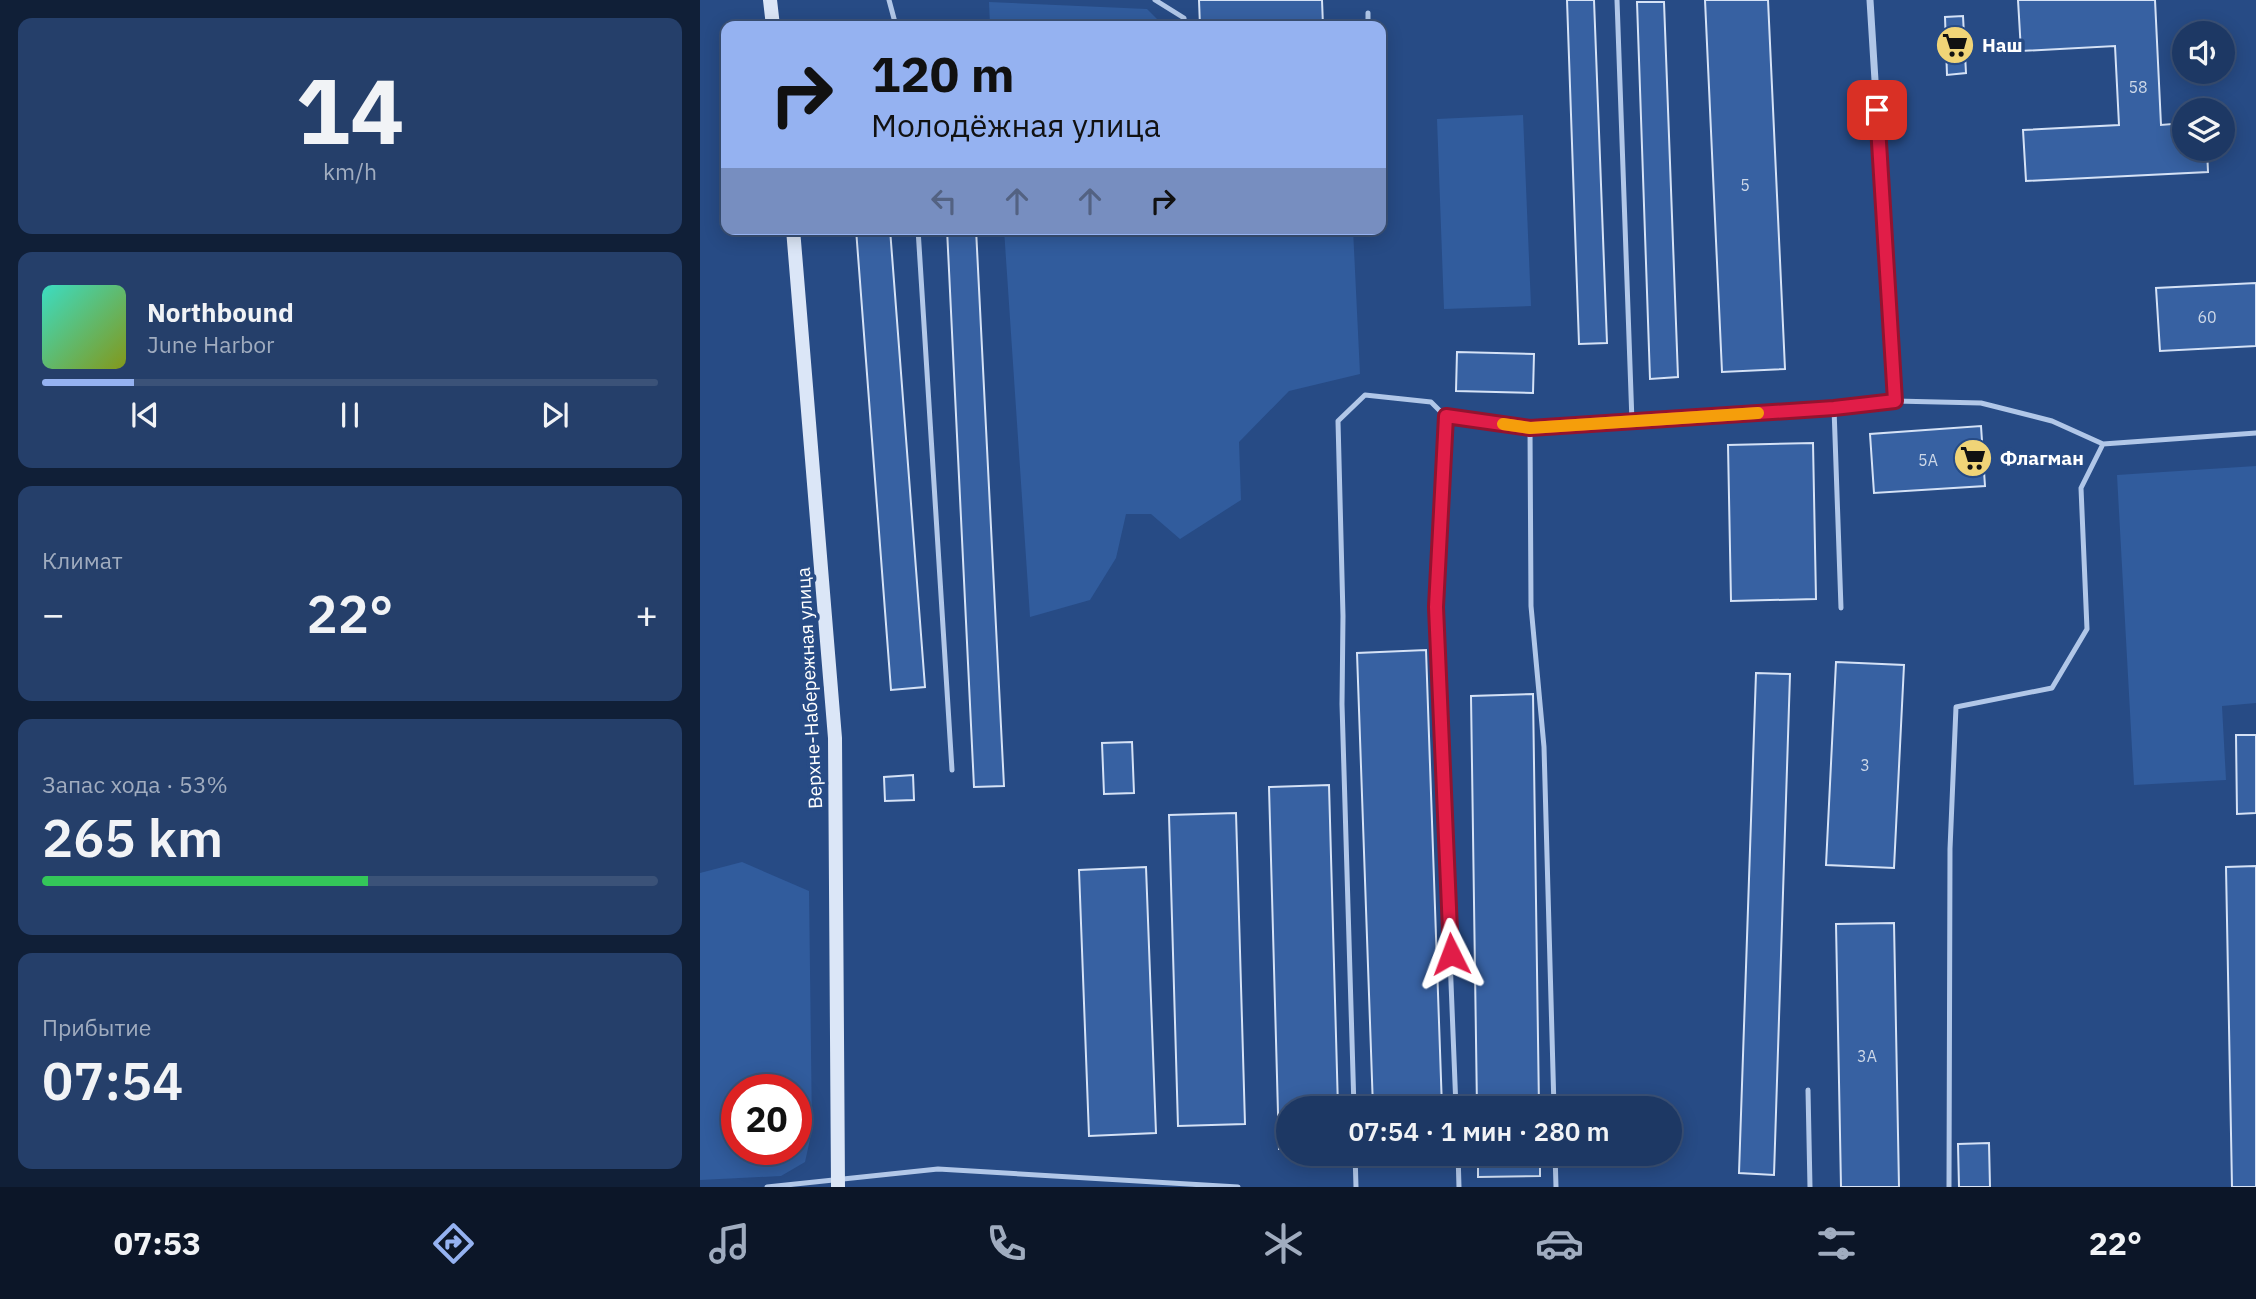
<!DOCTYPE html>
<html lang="ru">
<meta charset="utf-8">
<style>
:root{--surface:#1d3864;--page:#253f6a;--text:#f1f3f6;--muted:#a0acbf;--line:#3b5278;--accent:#95b2f1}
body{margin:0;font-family:"IBM Plex Sans",sans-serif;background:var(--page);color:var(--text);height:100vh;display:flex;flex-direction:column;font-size:26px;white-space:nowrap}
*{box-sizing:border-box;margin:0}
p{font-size:23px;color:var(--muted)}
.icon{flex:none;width:38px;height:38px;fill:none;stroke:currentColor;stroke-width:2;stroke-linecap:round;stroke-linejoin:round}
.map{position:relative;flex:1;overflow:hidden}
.sheet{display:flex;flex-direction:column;gap:18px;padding:18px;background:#101f37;width:700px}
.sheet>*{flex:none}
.banner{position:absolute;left:21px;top:21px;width:665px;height:214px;border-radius:14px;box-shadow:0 4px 18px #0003,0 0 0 2px var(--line);background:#95b2f1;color:#111;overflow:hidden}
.tools{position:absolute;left:1472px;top:21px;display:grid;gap:14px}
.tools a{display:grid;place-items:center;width:63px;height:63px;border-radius:50%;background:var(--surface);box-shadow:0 4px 18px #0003,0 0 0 2px var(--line);font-size:35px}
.speed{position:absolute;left:21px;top:1074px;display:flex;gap:14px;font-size:35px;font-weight:700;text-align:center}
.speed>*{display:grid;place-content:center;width:91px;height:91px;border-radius:50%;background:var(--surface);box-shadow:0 4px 18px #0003,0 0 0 2px var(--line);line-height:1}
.speed .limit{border:10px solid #d22;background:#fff;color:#111}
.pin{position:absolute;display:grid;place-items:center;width:60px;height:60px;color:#fff;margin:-30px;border-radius:14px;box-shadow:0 4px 10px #0006}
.me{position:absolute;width:77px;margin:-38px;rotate:357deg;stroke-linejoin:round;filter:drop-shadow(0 0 5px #0008)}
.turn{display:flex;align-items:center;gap:24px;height:147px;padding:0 35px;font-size:32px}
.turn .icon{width:91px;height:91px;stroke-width:2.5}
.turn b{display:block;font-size:49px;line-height:60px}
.lanes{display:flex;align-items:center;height:66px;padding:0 35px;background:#0003;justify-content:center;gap:35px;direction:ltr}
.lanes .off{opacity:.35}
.big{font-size:52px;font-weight:600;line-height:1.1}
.sheet .tile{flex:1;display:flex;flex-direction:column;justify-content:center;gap:10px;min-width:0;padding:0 24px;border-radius:14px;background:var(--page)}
.sheet .dial{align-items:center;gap:0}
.dial b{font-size:91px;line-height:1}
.song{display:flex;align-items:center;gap:21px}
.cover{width:84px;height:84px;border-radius:10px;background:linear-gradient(135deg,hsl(170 70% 55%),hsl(70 70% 35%))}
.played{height:7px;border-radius:4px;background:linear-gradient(90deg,var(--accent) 15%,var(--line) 15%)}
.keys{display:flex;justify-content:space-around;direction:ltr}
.heat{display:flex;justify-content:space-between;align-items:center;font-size:38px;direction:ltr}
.charge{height:10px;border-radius:5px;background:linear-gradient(90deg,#34c759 53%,var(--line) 0)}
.trip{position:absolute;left:576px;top:1096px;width:406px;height:70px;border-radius:35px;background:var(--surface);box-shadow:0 4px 18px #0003,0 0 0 2px var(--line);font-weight:600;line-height:70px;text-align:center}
.tabs{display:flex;height:112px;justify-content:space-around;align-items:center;background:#0c1628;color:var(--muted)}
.tabs .icon{width:49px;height:49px}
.tabs .on{color:var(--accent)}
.tabs b{font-size:32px;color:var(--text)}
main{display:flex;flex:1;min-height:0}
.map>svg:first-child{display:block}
.green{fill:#315c9d;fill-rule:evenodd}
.building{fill:#3761a2;stroke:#d5e2f6;stroke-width:2}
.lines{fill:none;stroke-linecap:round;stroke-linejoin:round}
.lane{stroke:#b1c7e8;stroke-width:5}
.street{stroke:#b1c7e8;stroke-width:7}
.secondary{stroke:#dbe6f7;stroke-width:14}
.route-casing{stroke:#92132f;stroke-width:18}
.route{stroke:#e11d48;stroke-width:12}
.slow{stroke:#f59e0b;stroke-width:12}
.labels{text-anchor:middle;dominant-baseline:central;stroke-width:7;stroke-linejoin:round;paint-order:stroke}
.number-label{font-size:16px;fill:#cdd8e8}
.poi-label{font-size:19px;font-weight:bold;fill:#fff;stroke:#274b85;text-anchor:start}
.street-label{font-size:19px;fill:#fff;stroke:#274b85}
</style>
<main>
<section class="sheet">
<div class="tile dial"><b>14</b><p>km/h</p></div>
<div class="tile">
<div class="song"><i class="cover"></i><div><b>Northbound</b><p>June Harbor</p></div></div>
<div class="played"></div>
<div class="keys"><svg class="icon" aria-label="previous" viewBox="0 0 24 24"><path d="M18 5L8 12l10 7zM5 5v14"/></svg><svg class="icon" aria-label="pause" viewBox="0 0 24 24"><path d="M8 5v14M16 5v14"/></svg><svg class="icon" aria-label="next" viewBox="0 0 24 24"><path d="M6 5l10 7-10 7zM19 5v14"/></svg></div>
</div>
<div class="tile"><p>Климат</p>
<div class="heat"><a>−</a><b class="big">22°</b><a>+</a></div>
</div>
<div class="tile"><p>Запас хода · 53%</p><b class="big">265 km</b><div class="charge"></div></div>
<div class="tile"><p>Прибытие</p><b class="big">07:54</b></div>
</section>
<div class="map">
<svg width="1556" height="1187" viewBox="0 0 1556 1187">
<rect width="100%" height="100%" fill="#274b85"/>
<path class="green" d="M289 2 447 9 464 26H290Z
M823 115 831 306 744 309 737 119Z
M304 229H653L660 374 589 391 539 442 541 500 480 539 451 514H426L416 558 390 600 330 617Z
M1556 466V703L1522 706 1526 780 1434 785 1417 475Z
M42 862 109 891 112 1130 105 1162 81 1176 0 1180V873ZM96 1090V1150H37V1090Z"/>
<path class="building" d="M499 0H622L623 26H500Z
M867 0H894L907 343 879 344Z
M1005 0H1068L1085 369 1022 372Z
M1318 0H1455L1461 125 1484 123V149H1507L1508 172 1326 181 1323 130 1419 125 1415 46 1321 51Z
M937 2H964L978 377 950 379Z
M1263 16 1266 73 1247 75 1245 17Z
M156 229H190L225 687 191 690Z
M247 229H276L304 786 274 787Z
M1556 283V346L1460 351 1456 288Z
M757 352 834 354 833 393 756 391Z
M1281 426 1285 486 1174 493 1170 434Z
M1113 443 1116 599 1031 601 1028 445Z
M726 650 742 1108H673L657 653Z
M1136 662 1204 665 1194 868 1126 865Z
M1056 673 1090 674 1074 1175 1039 1173Z
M833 694 839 1108H777L771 696Z
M1536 735H1556V813L1537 814Z
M432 742 434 793 404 794 402 743Z
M213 775 214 800 185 801 184 777Z
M629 785 638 1108H588V1149H579L569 787Z
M536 813 545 1124 478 1126 469 815Z
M1556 866V1187H1532L1526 867Z
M446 867 456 1133 389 1136 379 870Z
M1194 923 1199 1187H1141L1136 924Z
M1289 1143 1290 1187H1259L1258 1144Z
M778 1153H840V1176L778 1177Z"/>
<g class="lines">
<path class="lane" d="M189 0 196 26
M455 0 484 18 485 26
M917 0 932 422
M668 13V26
M218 229 252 770
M1134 408 1141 608
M745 416 830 428 1134 408 1195 401 1281 403 1352 421 1403 444 1556 433
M745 416 736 607 756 1108
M830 428 831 606 844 747 854 1108
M1108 1090 1110 1187
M654 1108 642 704 643 616 638 421 665 395 731 402 745 416
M655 1153 656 1187
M758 1153 759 1187
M855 1153 856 1187
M67 1187 238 1169 538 1187
M1249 1187 1250 849 1256 707 1352 688 1387 629 1381 488 1403 444"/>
<path class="street" d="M1170 0 1195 401"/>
<path class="secondary" d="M70 0 73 26
M93 229 135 738 138 1187"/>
</g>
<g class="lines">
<g class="route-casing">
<path id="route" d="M751 954 736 607 746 416 830 428 1134 408 1195 401 1177 110"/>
</g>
<use href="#route" class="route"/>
<path class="slow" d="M803 424 830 428 1058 413"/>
</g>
<defs>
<g id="supermarket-disc" transform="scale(2.0125)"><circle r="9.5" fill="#f0d477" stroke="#274b85"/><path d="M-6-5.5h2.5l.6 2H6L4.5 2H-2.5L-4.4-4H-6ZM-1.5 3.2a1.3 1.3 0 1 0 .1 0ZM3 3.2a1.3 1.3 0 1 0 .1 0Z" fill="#111"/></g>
</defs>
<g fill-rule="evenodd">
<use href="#supermarket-disc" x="1255" y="45"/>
<use href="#supermarket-disc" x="1273" y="458"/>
</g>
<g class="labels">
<g class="number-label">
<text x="1438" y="87">58</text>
<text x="1045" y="185">5</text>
<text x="1507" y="317">60</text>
<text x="1228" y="460">5А</text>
<text x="1165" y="765">3</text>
<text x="1167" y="1056">3А</text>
</g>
<g class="poi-label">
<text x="1282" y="45">Наш</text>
<text x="1300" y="458">Флагман</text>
</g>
<g class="street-label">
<text transform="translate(109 688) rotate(-93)">Верхне-Набережная улица</text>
</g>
</g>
</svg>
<div class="tools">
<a><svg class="icon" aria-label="sound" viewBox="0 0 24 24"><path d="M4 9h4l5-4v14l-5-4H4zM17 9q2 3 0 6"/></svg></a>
<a><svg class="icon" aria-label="layers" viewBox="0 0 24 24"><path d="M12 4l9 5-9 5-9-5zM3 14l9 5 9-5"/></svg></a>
</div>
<div class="speed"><div class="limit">20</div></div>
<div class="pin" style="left:1177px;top:110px;background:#d93025"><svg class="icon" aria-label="arrive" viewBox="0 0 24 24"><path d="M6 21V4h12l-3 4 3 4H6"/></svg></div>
<svg class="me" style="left:751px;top:954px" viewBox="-20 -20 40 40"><path d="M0-17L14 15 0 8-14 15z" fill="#e11d48" stroke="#fff" stroke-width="4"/></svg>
<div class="trip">07:54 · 1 мин · 280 m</div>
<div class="banner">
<div class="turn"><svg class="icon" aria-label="right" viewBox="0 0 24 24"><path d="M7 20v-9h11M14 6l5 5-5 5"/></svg><div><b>120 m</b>Молодёжная улица</div></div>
<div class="lanes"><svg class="icon off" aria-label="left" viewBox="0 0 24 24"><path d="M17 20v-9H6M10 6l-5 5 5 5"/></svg><svg class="icon off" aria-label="ahead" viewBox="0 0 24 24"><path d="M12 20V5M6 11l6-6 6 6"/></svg><svg class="icon off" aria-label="ahead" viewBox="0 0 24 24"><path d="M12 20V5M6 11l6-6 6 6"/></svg><svg class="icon" aria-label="right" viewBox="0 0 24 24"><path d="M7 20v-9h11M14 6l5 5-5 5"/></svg></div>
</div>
</div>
</main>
<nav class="tabs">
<b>07:53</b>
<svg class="icon on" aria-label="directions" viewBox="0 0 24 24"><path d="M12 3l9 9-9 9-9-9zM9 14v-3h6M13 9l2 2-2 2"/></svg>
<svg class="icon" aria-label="music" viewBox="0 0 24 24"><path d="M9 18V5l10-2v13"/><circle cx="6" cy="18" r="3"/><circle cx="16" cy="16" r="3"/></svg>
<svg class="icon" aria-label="phone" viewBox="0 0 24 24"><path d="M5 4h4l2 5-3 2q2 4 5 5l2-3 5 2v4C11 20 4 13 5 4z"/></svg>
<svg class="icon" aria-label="climate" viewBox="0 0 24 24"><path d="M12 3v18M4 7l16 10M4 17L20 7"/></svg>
<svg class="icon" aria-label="car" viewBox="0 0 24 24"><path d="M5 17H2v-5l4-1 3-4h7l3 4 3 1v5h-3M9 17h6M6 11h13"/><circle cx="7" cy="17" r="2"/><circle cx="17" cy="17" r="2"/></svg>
<svg class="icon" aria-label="filters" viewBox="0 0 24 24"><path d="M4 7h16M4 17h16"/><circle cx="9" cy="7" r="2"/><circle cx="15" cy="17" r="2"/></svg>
<b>22°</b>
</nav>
